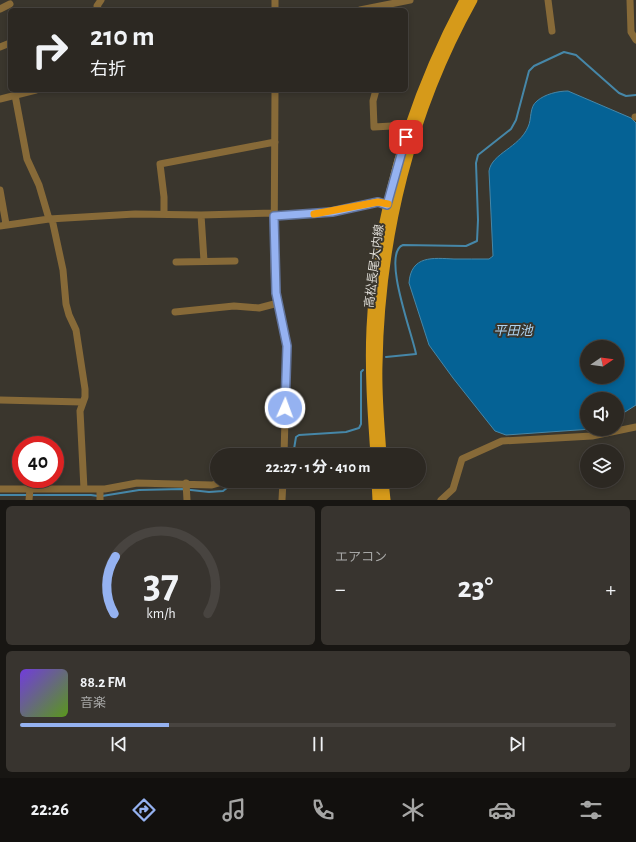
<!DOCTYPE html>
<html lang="ja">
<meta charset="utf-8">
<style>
:root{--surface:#2c2822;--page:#38342f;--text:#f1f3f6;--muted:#a6a6a5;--line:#484440;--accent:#95b2f1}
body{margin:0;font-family:"Alegreya Sans","Noto Sans JP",sans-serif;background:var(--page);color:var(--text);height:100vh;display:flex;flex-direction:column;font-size:15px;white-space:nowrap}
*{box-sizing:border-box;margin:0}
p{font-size:13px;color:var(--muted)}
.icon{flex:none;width:22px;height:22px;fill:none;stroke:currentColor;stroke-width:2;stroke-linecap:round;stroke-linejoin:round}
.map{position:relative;height:500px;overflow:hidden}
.side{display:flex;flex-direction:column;gap:6px;padding:6px;background:#181613;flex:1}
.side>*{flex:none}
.banner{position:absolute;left:8px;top:8px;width:400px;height:84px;border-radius:6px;box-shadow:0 2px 6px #0003,0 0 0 1px var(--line);background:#2c2822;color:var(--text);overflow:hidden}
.needle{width:26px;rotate:77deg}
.tools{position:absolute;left:580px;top:340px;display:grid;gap:8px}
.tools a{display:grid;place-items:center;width:44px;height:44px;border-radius:50%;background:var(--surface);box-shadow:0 2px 6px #0003,0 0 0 1px var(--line);font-size:20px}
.speed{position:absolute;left:12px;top:436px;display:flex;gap:8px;font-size:20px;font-weight:700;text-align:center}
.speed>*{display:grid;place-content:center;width:52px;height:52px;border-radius:50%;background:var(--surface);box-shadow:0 2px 6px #0003,0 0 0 1px var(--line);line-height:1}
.speed .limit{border:6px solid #d22;background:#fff;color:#111}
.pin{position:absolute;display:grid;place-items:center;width:34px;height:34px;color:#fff;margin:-17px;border-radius:8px;box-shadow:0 2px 6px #0006}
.me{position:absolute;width:44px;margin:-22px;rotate:2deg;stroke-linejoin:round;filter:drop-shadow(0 0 3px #0008)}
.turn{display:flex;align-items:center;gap:14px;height:84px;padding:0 16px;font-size:18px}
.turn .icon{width:52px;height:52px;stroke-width:2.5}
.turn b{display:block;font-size:28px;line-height:34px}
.big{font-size:30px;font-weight:700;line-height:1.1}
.side .card{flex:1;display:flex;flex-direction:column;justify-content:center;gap:6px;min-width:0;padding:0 14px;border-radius:6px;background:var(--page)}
.side .dial{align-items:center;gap:0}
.dial svg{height:104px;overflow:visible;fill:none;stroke:var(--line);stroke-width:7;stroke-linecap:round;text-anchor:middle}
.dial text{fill:var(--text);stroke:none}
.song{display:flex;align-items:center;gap:12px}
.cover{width:48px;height:48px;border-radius:6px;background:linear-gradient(135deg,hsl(260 70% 55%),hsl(90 70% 35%))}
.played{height:4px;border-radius:2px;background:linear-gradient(90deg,var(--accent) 25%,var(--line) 25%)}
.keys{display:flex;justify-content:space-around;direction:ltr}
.heat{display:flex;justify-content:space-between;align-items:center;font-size:22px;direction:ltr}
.side .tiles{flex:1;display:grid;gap:6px;grid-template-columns:1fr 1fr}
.card:last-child{grid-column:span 2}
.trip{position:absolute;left:210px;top:448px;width:216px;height:40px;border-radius:20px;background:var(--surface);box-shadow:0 2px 6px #0003,0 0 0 1px var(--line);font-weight:700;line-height:40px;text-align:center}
.tab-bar{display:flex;height:64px;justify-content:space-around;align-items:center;background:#12100e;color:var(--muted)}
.tab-bar .icon{width:28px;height:28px}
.tab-bar .active{color:var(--accent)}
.tab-bar b{font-size:18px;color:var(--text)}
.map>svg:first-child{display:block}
.water{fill:#056295;stroke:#4687a8;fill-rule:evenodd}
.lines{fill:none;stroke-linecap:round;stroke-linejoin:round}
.stream{stroke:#4687a8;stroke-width:2}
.minor{stroke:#876a38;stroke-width:7}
.major{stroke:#d69a1a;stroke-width:9}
.route-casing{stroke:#61749d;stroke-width:10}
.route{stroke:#95b2f1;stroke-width:7}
.slow{stroke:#f59e0b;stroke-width:7}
.labels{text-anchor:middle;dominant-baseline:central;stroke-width:4;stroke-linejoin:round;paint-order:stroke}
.street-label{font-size:12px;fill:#dedcd6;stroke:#3a362d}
.water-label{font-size:13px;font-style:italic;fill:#aed3f0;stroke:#3a362d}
</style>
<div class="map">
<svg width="636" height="500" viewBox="0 0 636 500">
<rect width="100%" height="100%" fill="#3a362d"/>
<path class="water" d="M568 91 631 118 636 123V405L617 417V399H587V429H592L506 435 495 431 453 378 429 345 409 283C411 255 433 258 454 259 466 259 477 259 489 259L493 256 489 171C492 153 519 148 528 127 532 119 529 107 537 101 545 94 558 91 568 91ZM587 347H617V377H587Z"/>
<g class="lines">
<path class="stream" d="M386 357 416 354C413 336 381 253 403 245L466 246 477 241 478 220 476 163 478 155 511 129 516 120 529 71 534 66 564 52 576 55 619 93 626 96 636 95
M293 455 296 437 299 435 346 432 359 428 361 424V372L363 370
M0 495H91L98 496
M102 496 139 490 182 489 209 492 223 491 236 481"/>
<path class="minor" d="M275 0V10
M548 0 552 31
M630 0 631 32 636 40
M0 9 10 4
M99 10 97 6 101 0
M360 10 410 0
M0 47 10 43
M275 90 274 266 275 293 287 346 284 455
M376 90 373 101 374 127 409 125
M15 95 27 159 39 185 49 219
M0 99 36 90
M635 117H636
M0 190 6 224
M164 213V197L160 164 275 142
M201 215 204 261
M274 216 332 212 378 202 387 205
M52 219 63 270 66 304 69 315 76 330 85 389V397L80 411 84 489
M0 226 49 219 135 214 201 215 274 213
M176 262 235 261
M175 312 234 306 259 308 278 303
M0 400 82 402
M186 483 187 500
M0 489H105L137 483 212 485 226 481
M100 489V500
M29 500 30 489
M282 500 283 481
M441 500 453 489 462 459 502 441 592 436 636 427"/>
<path class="major" d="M375 455C372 412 369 370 371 328 377 212 410 101 464 0
M382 455C380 425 377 395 378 364 380 237 411 111 473 0
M376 481 377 500
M384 481 386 500"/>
</g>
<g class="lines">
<g class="route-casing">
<path id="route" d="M285 408 287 346 276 293 274 216 332 212 378 202 387 205 406 137"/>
</g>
<use href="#route" class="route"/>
<path class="slow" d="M314 214 378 202 388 204"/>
</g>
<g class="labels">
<g class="street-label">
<text transform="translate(374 266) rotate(-83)">高松長尾大内線</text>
</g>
<g class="water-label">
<text x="513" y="331">平田池</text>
</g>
</g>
</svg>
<div class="tools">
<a><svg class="needle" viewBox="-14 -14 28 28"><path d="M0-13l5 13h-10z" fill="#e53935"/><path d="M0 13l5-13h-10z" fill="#a6a6a5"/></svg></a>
<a><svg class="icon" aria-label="sound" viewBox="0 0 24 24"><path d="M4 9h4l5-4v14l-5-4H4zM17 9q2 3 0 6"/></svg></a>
<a><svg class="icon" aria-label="layers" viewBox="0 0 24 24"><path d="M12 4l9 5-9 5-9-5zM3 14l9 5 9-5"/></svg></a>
</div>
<div class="speed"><div class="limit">40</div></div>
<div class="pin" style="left:406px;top:137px;background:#d93025"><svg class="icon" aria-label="arrive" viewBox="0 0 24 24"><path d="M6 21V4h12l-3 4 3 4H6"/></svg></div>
<svg class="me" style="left:285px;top:408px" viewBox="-20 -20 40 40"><circle r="17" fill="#95b2f1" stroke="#fff" stroke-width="3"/><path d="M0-11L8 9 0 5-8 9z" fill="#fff"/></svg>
<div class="trip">22:27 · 1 分 · 410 m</div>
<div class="banner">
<div class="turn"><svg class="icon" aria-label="right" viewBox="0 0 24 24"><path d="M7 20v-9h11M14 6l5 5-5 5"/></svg><div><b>210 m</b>右折</div></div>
</div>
</div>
<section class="side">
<div class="tiles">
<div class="card dial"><svg viewBox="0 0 100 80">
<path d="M14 69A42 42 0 1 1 86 69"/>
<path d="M14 69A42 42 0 0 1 15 25" stroke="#95b2f1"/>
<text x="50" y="56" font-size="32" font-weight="700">37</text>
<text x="50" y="72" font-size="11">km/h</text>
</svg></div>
<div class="card"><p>エアコン</p>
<div class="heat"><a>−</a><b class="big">23°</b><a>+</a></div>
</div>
<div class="card">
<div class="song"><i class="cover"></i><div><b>88.2 FM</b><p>音楽</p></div></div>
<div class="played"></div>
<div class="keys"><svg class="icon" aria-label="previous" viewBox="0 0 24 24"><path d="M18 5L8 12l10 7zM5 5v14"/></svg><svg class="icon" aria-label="pause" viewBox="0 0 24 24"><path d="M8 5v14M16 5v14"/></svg><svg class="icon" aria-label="next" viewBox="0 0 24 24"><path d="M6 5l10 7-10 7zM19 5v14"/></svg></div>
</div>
</div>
</section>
<nav class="tab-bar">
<b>22:26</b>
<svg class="icon active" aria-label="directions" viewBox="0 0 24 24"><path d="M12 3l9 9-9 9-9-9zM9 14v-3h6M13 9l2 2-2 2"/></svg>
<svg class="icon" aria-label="music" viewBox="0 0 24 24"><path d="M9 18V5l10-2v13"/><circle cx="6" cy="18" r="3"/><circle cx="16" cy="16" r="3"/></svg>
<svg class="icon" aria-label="phone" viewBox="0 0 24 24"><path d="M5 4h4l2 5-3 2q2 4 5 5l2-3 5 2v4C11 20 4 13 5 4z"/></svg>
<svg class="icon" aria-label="climate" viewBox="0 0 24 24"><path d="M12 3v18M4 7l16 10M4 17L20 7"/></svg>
<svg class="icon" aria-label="car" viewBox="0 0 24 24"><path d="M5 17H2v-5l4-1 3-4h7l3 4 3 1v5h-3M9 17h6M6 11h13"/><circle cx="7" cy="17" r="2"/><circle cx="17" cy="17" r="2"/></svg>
<svg class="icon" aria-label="filters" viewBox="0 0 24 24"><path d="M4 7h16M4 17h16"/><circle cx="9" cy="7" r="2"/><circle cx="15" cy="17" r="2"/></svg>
</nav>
